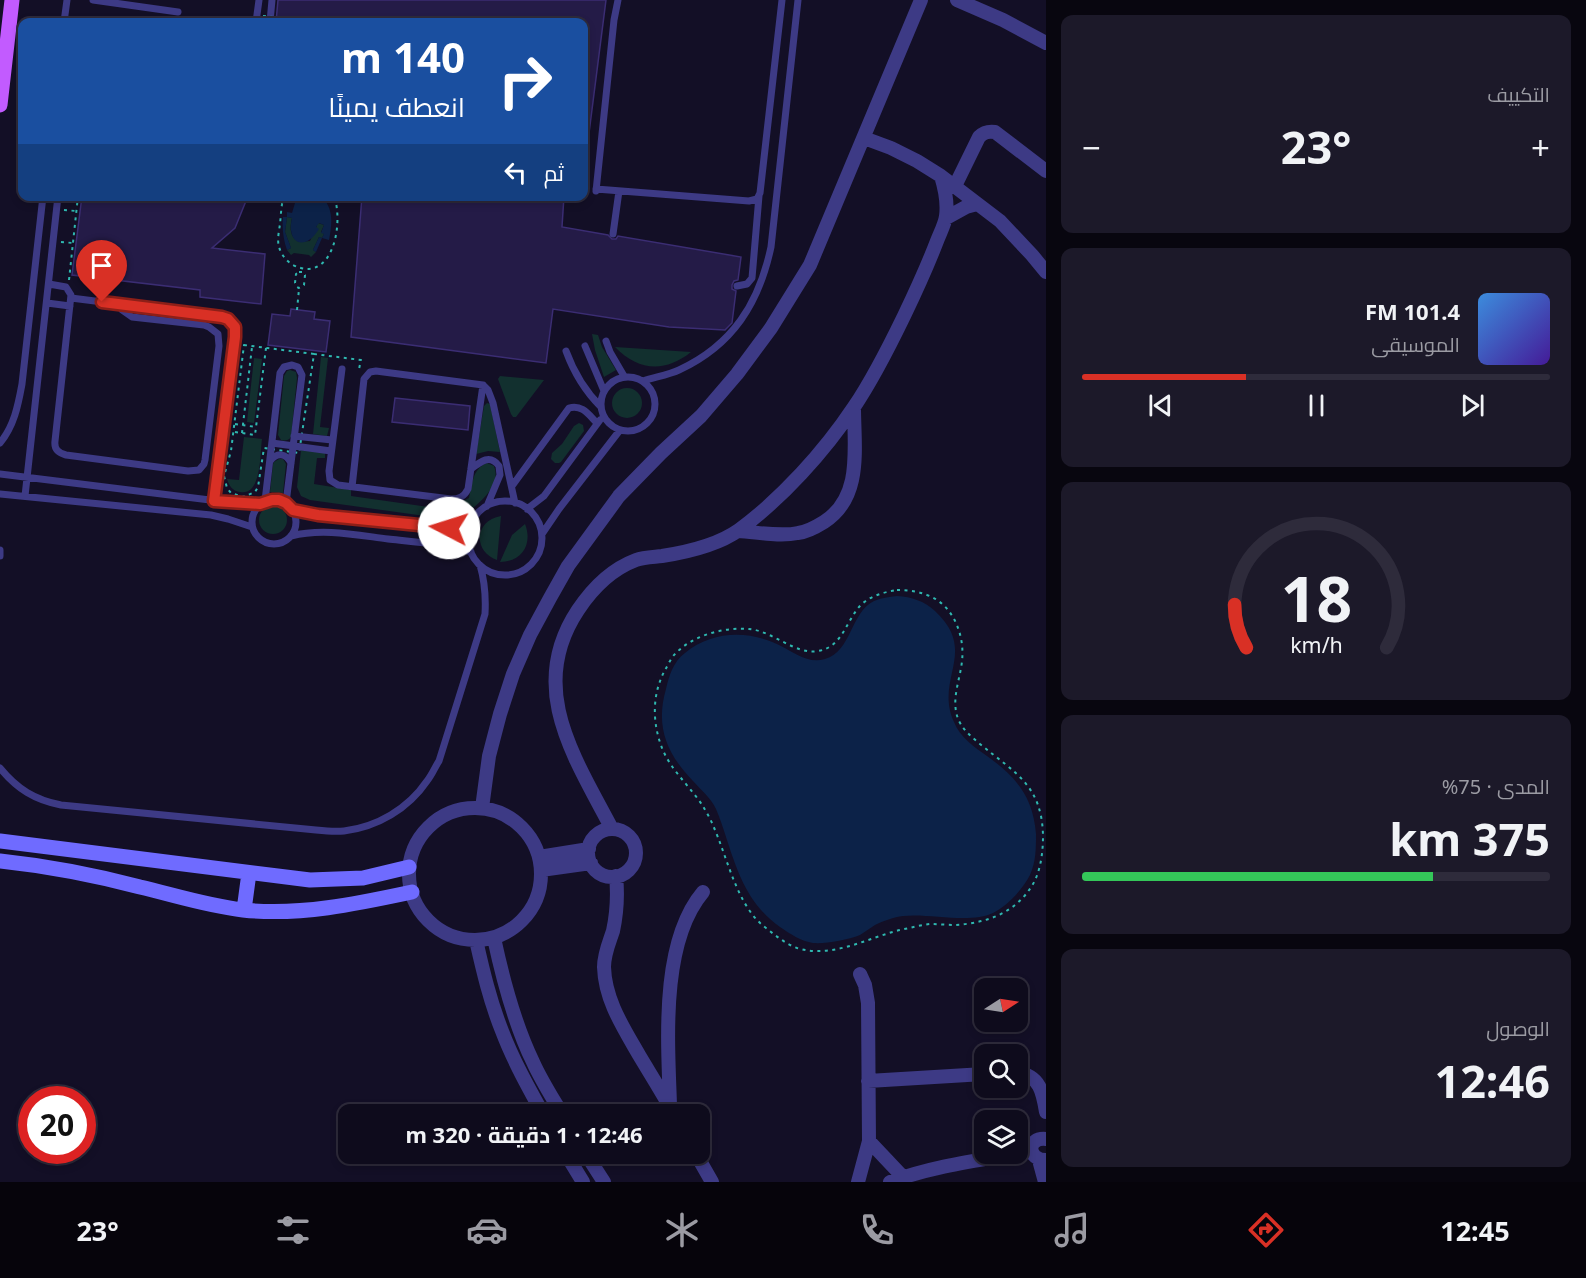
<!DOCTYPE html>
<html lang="ar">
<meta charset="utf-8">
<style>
:root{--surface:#0e0b1c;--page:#1c1929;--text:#f1f3f6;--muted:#9b9ba3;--line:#2e2b3b;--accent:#d93025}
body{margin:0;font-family:"Noto Sans",Cairo,sans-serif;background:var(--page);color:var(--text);direction:rtl;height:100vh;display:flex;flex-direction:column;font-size:22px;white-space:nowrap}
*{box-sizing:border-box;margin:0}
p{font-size:20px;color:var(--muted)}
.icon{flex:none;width:33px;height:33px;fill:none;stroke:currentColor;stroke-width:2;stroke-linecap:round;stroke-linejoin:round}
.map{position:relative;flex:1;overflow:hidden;direction:ltr}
.panel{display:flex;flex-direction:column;gap:15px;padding:15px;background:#08060f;width:540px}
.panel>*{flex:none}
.hud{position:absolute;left:18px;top:18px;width:570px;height:183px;border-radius:12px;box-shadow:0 3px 9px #0003,0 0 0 2px var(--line);direction:rtl;background:#1a4fa0;color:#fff;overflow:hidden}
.needle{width:39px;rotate:78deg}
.controls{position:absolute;left:974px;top:978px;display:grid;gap:12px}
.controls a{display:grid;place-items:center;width:54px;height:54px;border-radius:12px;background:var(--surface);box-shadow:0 3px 9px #0003,0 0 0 2px var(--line);font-size:30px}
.speed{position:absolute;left:18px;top:1086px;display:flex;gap:12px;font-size:30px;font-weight:700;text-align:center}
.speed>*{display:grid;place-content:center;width:78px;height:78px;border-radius:50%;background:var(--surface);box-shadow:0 3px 9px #0003,0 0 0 2px var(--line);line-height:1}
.speed .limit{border:9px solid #d22;background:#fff;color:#111}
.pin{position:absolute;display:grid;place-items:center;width:51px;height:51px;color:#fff;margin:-62px -26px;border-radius:50% 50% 50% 0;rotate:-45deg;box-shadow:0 0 6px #0007}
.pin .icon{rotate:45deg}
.me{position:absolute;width:66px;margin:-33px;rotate:275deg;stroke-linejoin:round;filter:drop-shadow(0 0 4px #0008)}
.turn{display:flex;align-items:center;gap:21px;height:126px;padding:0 24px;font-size:27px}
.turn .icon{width:78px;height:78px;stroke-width:2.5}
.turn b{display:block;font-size:42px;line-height:51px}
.then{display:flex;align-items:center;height:57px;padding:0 24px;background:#0003;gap:12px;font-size:22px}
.big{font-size:45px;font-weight:700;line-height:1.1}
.panel .tile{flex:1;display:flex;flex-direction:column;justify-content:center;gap:9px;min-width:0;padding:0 21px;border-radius:12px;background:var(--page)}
.panel .dial{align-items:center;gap:0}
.dial svg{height:156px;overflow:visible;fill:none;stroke:var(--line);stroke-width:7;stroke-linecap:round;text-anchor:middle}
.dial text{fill:var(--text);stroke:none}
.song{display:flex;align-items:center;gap:18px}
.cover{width:72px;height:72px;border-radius:9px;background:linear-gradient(135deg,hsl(210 70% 55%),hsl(260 70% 35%))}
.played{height:6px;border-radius:3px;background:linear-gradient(90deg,var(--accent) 35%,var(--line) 35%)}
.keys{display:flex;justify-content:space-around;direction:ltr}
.heat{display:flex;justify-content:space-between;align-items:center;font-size:33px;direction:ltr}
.charge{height:9px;border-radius:4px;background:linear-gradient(90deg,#34c759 75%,var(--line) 0)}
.trip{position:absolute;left:338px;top:1104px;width:372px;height:60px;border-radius:12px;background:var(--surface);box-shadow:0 3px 9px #0003,0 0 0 2px var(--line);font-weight:700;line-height:60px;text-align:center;direction:rtl}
.tabs{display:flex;height:96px;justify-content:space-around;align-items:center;background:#06040b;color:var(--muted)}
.tabs .icon{width:42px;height:42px}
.tabs .active{color:var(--accent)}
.tabs b{font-size:27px;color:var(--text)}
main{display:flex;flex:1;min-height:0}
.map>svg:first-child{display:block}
.green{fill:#12302f}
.water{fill:#0c2248}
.building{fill:#241b47;stroke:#3b2d73;stroke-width:1.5}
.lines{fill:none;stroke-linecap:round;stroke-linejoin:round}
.path{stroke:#2fb8b0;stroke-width:2;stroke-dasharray:3 4.5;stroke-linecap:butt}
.lane{stroke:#3d3a85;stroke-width:7}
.street{stroke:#3d3a85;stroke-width:14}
.secondary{stroke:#6f6bff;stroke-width:15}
.primary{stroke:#c25bff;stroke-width:15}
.path-bridge{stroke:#2fb8b0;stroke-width:2;stroke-dasharray:3 4.5;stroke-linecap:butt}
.route-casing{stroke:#8d1f18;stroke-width:15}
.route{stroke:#d93025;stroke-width:10}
</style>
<main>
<section class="panel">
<div class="tile"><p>التكييف</p>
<div class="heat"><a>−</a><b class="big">23°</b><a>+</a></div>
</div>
<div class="tile">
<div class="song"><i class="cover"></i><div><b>101.4 FM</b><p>الموسيقى</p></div></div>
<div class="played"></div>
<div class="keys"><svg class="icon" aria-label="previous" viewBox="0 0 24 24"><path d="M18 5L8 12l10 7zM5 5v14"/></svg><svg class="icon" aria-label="pause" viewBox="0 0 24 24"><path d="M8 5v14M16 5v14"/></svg><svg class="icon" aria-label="next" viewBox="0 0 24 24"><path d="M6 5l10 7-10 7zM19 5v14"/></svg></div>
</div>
<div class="tile dial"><svg viewBox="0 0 100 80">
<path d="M14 69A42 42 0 1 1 86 69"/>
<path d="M14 69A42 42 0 0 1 8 47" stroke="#d93025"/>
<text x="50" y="56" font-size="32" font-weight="700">18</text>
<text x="50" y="72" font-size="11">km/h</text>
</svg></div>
<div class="tile"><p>المدى · 75%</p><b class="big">375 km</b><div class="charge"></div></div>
<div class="tile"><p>الوصول</p><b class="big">12:46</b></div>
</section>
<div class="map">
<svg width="1046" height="1182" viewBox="0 0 1046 1182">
<rect width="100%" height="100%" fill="#130f26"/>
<path class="green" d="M287 217 292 218C290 227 289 237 299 242L310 241 318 223 324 225 321 232 324 234 322 238 319 237 313 250 316 252 311 257 309 255 294 253 291 255 287 250 291 248 285 232Z
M592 334 598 335 602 347 616 370 604 377 595 350Z
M615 347 691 352C665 373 638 371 615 347Z
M321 357 328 358 320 427 329 428 327 436 313 434Z
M254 358 262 359 254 423 247 422Z
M290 370 296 372 297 378 291 437C288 441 285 441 281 440L278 435 284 376 287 371Z
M500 376 544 380 516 417H513L511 414 498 379Z
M612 403a15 15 0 1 1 30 0a15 15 0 1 1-30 0Z
M487 403 490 404 500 452 488 451 476 454 484 406Z
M579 423 583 425 584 431 561 462 559 463H555L551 459 552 453 562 444 574 426Z
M244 437 262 439C260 453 262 496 240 492 232 491 229 485 227 479L239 480Z
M301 450 325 452V458H317L314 484 351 490V496L450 510 452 502H461L469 498C472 485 472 469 487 463L494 466C497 474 496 483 491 489 485 499 464 517 454 520L310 500 301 496 297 487Z
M279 459H283L286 464 283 493 270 492 273 464 274 462Z
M259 520a14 14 0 1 1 28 0a14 14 0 1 1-28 0Z
M501 516 497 560C472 551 475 520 501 516Z
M525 524C533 544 522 562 500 562L512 535Z"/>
<path class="water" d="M300 197H322C334 209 332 224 329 240L322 238 316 252 313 250 319 237 322 238 324 234 321 233 324 225 319 223 316 227 319 229C305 252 286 244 292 218L287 217 285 232 291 248 287 250C283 239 282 228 283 217H287V212L292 213 295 203Z
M897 596C912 597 924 601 935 611 979 652 934 678 954 722 960 737 974 747 987 756 1016 777 1033 796 1036 834 1036 848 1036 862 1030 875 1023 889 1007 906 993 913 970 924 929 913 903 916 894 917 883 921 875 925 870 928 865 932 860 935 847 940 826 944 813 943 801 941 790 934 780 927 748 904 738 874 726 837 723 828 720 818 716 809 711 798 701 790 693 781 667 754 655 727 666 689 669 676 673 662 685 653 713 630 750 630 781 646 795 653 808 664 825 659 852 651 850 613 874 601 881 598 889 597 897 596Z"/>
<path class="building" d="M278 0H606L589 133H584V22H276Z
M82 196H248L235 228 212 248 265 254 261 304 200 297V290L72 275Z
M362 196H564L562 227 608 235 612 239H616L618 236 741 257 738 280 734 281 732 285V289L736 291 732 323 725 330 669 327 553 309 546 363 351 337Z
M291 309 315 312 314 319 330 321 326 352 268 345 272 314 290 316Z
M395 398 470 406 468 430 392 422Z"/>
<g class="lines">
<path class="path" d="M284 196C281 205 281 215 280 224 279 231 277 240 279 247 281 254 286 261 293 265 333 285 344 223 334 196
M64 210 76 211
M61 242 73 243
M299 272H303L305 275 304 285 299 288 297 287 295 283 296 274Z
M69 280 78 196
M297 310 299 289
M244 345 314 354 299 453 264 448 258 487 255 492 243 497 231 493 227 488 224 476 231 451Z
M314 354 361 360 359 369
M235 424 256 427
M235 432 255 435 266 348
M242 433 252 347
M897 590C907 590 917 591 927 595 953 604 965 635 962 661 960 681 950 701 959 721 964 731 972 737 980 744 1015 773 1042 785 1043 836 1043 851 1041 870 1033 884 1016 913 987 923 955 925 947 925 938 924 930 924 920 925 910 928 900 930 867 938 832 959 797 948 786 944 776 936 766 928 732 903 726 843 704 808 692 788 671 771 662 748 652 722 652 694 665 670 668 665 671 658 675 654 693 635 724 627 749 629 773 631 795 655 818 651 844 647 846 618 863 603 873 595 885 592 897 590Z"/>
<path class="lane" d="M93 0 178 12
M64 22 67 0
M256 22 259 0
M270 22 272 0
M596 189 749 201 757 199 760 193 782 0
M596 191 614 20 618 0
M613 234 619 191
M49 284 66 287 71 295 55 441C54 449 58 453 66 455L188 471 199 470 204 464 205 460 219 346 218 334 209 327 204 325 132 317 122 310 119 304
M737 286 747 284 752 278 759 196
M71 298 222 317C231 319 234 324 236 332L214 501
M47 303 70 306
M606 341 610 352 624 376
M585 346 604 391
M566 351C574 373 584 390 601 407
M342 369 329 471 330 480 338 485 451 499C459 499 464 497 468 489L483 385
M601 404a27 27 0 1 1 54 0a27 27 0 1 1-54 0Z
M643 381C655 377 668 375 679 370 733 345 759 303 771 247L798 0
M294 436 332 440
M0 443C14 426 18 406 22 384L43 196
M272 443 331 451
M270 461C277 452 286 453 291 463
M471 469C481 461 490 454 499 466L500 475 487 506
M0 474 226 502 260 504
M512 486 569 408C582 404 589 415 597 423
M352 487 364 379 370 372 376 371 483 385 488 390 493 403 515 503
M0 494 211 515 228 519 252 527
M25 496 58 196
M252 522a22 22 0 1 1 44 0a22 22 0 1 1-44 0Z
M265 501 280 373 284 367 292 365 298 367 302 375 286 503
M468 538a37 37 0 1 1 74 0a37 37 0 1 1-74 0Z
M527 509 544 496 600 420
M293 510 318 515 437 527 449 528 472 522
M542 534 559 509 620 430
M291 536C323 528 356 535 388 539 416 542 444 544 471 552
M0 550V556
M0 768C17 789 35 800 61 805L316 830C325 831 335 832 344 831 377 827 408 809 427 781 432 775 435 767 439 761L485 614C486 596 485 582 480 565"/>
<path class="street" d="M957 0 1003 20 1046 43
M864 138 891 148 917 161 941 176 1000 221 1032 255 1046 272
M955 186 979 137C984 132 988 131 995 132L1046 171
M946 218 966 207 977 204
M738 531C757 532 779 537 798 533 807 532 816 527 824 522 863 497 854 448 854 407
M409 874a66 66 0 1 1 132 0a66 66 0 1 1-132 0Z
M482 808 489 756 500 714 513 674 530 635 550 598 568 566 619 496 661 453 701 416 737 374 771 328 810 265 921 0
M612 829C575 758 526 688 578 610 592 589 612 569 636 560 644 557 654 557 662 556 688 552 718 545 739 530 782 498 824 452 854 407 873 379 889 347 904 316 916 291 927 267 937 241 940 233 945 224 946 216 948 202 945 189 941 176
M588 853a24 24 0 1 1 48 0a24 24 0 1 1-48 0Z
M539 857 589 849
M541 870 591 863
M616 876C618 895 617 912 613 931 609 943 604 954 604 967 605 1000 623 1027 639 1055 651 1075 663 1094 674 1114
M494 938C503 980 514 1023 533 1062 541 1080 552 1097 562 1114
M476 940C483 971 490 1001 502 1031 513 1060 528 1087 543 1114
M1017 1073C1040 1075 1043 1093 1046 1112
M868 1081 984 1074
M670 1105C668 1042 660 943 703 892
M1046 1139C1026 1137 1027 1160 1046 1160
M869 1141 903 1177
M566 1154 583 1182
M586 1154 604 1182
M696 1154 712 1182
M1039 1160 1045 1182
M858 1182 869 1141 868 1003 865 985 860 974
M890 1182C930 1167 973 1161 1014 1154"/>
<path class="secondary" d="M0 841 310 880 363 878 409 867
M0 861C47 866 94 875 140 887 174 895 208 906 243 910 300 916 356 904 412 892
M244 910 249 873"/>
<path class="primary" d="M0 105 12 0"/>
<path class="path-bridge" d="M263 16 273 17"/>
</g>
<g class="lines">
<g class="route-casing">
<path id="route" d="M102 302 222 317 228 319 235 327V337L214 501 260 504 272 500H279L286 503 293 510 318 515 449 528"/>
</g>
<use href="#route" class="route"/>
</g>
</svg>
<div class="controls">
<a><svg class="needle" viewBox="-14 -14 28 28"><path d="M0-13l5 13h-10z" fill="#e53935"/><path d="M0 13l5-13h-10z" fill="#9b9ba3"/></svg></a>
<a><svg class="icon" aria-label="search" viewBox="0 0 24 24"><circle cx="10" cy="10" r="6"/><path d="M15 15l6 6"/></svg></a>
<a><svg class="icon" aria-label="layers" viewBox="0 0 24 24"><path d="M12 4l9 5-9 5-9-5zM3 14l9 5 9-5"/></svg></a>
</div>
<div class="speed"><div class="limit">20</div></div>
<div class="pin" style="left:102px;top:302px;background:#d93025"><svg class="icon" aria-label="arrive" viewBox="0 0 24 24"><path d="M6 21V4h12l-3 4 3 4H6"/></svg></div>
<svg class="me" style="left:449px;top:528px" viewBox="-20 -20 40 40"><circle r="19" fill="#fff"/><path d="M0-13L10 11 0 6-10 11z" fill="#d93025"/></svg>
<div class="trip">12:46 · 1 دقيقة · 320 m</div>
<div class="hud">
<div class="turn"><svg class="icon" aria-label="right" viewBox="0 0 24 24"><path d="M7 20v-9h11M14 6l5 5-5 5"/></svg><div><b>140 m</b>انعطف يمينًا</div></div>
<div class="then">ثم<svg class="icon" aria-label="left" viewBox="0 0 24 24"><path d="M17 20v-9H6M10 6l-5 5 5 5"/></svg></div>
</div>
</div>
</main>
<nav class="tabs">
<b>12:45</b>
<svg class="icon active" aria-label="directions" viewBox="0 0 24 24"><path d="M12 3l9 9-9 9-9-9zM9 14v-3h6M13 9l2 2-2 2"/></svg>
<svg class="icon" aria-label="music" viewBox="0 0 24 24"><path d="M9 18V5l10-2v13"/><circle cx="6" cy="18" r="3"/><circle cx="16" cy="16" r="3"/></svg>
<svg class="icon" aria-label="phone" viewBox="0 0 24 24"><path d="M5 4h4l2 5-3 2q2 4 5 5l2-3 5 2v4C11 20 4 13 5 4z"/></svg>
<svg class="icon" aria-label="climate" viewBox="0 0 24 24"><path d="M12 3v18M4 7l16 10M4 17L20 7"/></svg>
<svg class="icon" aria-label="car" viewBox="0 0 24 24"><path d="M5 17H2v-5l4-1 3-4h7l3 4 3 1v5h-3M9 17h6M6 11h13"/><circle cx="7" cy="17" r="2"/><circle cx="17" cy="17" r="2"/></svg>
<svg class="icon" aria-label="filters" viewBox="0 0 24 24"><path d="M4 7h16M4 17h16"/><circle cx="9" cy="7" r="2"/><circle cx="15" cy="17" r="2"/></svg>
<b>23°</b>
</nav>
